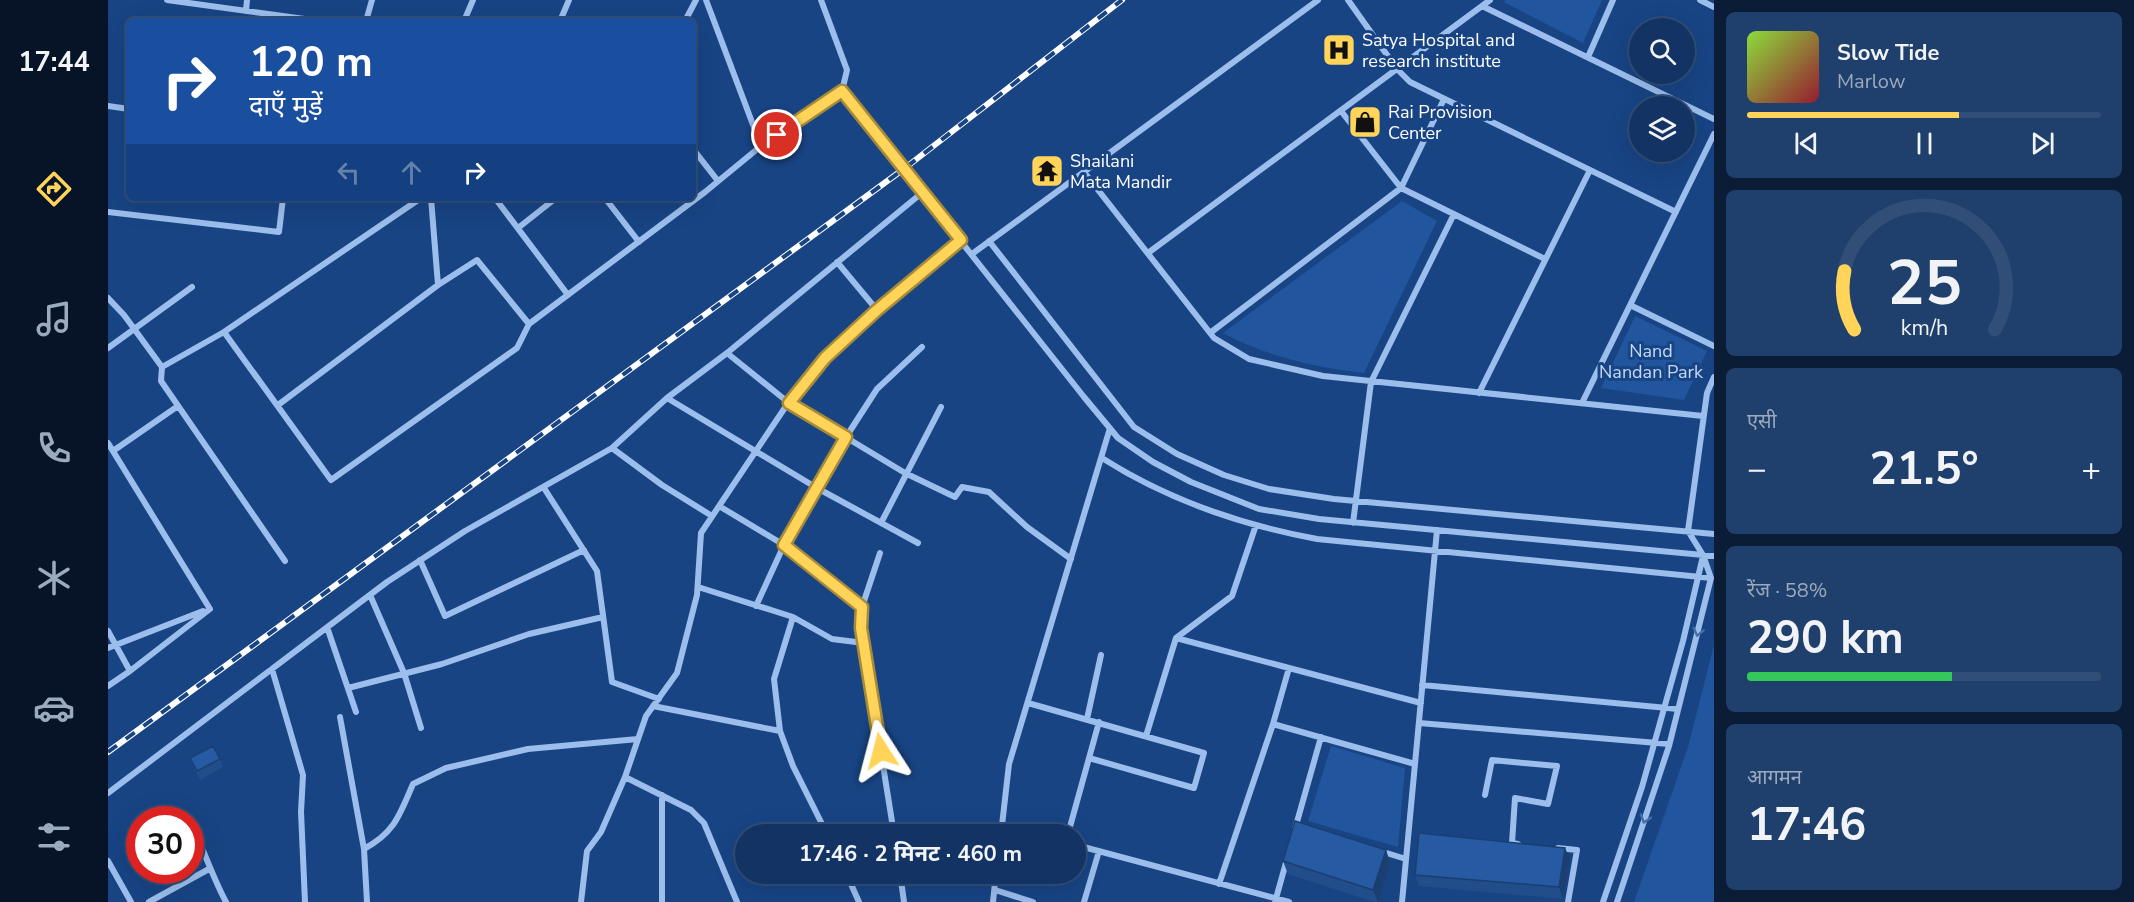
<!DOCTYPE html>
<html lang="hi">
<meta charset="utf-8">
<style>
:root{--surface:#123363;--page:#1f3f6c;--text:#f1f3f6;--muted:#9caabe;--line:#314e78;--accent:#ffd458}
body{margin:0;font-family:"Nunito Sans","Noto Sans Devanagari",sans-serif;background:var(--page);color:var(--text);height:100vh;display:flex;flex-direction:column;font-size:22px;white-space:nowrap}
*{box-sizing:border-box;margin:0}
p{font-size:20px;color:var(--muted)}
.icon{flex:none;width:33px;height:33px;fill:none;stroke:currentColor;stroke-width:2;stroke-linecap:round;stroke-linejoin:round}
.map{position:relative;flex:1;overflow:hidden}
.sheet{display:flex;flex-direction:column;gap:12px;padding:12px;background:#0a1c36;width:420px}
.sheet>*{flex:none}
.guide{position:absolute;left:18px;top:18px;width:570px;height:183px;border-radius:9px;box-shadow:0 6px 24px #0002,0 0 0 2px var(--line);background:#1a4fa0;color:#fff;overflow:hidden}
.tools{position:absolute;left:1521px;top:18px;display:grid;gap:12px}
.tools a{display:grid;place-items:center;width:66px;height:66px;border-radius:50%;background:var(--surface);box-shadow:0 6px 24px #0002,0 0 0 2px var(--line);font-size:30px}
.speed{position:absolute;left:18px;top:806px;display:flex;gap:12px;font-size:30px;font-weight:700;text-align:center}
.speed>*{display:grid;place-content:center;width:78px;height:78px;border-radius:50%;background:var(--surface);box-shadow:0 6px 24px #0002,0 0 0 2px var(--line);line-height:1}
.speed .limit{border:9px solid #d22;background:#fff;color:#111}
.pin{position:absolute;display:grid;place-items:center;width:51px;height:51px;color:#fff;margin:-26px;border:3px solid #fff;border-radius:50%;box-shadow:0 2px 6px #0007}
.me{position:absolute;width:66px;margin:-33px;rotate:351deg;stroke-linejoin:round;filter:drop-shadow(0 0 4px #0008)}
.turn{display:flex;align-items:center;gap:21px;height:126px;padding:0 24px;font-size:27px}
.turn .icon{width:78px;height:78px;stroke-width:2.5}
.turn b{display:block;font-size:42px;line-height:51px}
.lanes{display:flex;align-items:center;height:57px;padding:0 24px;background:#0003;justify-content:center;gap:30px;direction:ltr}
.lanes .off{opacity:.35}
.big{font-size:45px;font-weight:700;line-height:1.1}
.sheet .widget{flex:1;display:flex;flex-direction:column;justify-content:center;gap:9px;min-width:0;padding:0 21px;border-radius:9px;background:var(--page)}
.sheet .dial{align-items:center;gap:0}
.dial svg{height:156px;overflow:visible;fill:none;stroke:var(--line);stroke-width:7;stroke-linecap:round;text-anchor:middle}
.dial text{fill:var(--text);stroke:none}
.song{display:flex;align-items:center;gap:18px}
.cover{width:72px;height:72px;border-radius:9px;background:linear-gradient(135deg,hsl(90 70% 55%),hsl(350 70% 35%))}
.played{height:6px;border-radius:3px;background:linear-gradient(90deg,var(--accent) 60%,var(--line) 60%)}
.keys{display:flex;justify-content:space-around;direction:ltr}
.heat{display:flex;justify-content:space-between;align-items:center;font-size:33px;direction:ltr}
.charge{height:9px;border-radius:4px;background:linear-gradient(90deg,#34c759 58%,var(--line) 0)}
.trip{position:absolute;left:627px;top:824px;width:351px;height:60px;border-radius:30px;background:var(--surface);box-shadow:0 6px 24px #0002,0 0 0 2px var(--line);font-weight:700;line-height:60px;text-align:center}
main{display:flex;flex:1;min-height:0}
.tabs{display:flex;flex-direction:column;width:108px;justify-content:space-around;align-items:center;background:#071428;color:var(--muted)}
.tabs .icon{width:42px;height:42px}
.tabs .current{color:var(--accent)}
.tabs b{font-size:27px;color:var(--text)}
.map>svg:first-child{display:block}
.green{fill:#21559d}
.lines{fill:none;stroke-linecap:round;stroke-linejoin:round}
.street{stroke:#9cbeec;stroke-width:6}
.rail-casing{stroke:#fff;stroke-width:6}
.rail{stroke:#184484;stroke-width:4;stroke-dasharray:11;stroke-linecap:butt}
.wall{fill:#214d8b}
.shaded-wall{fill:#1b3f71}
.building{fill:#265aa2;stroke:#1b3f71;stroke-width:1.5}
.oneway{stroke:#466fa8}
.route-casing{stroke:#a68a39;stroke-width:15}
.route{stroke:#ffd458;stroke-width:10}
.labels{text-anchor:middle;dominant-baseline:central;stroke-width:6;stroke-linejoin:round;paint-order:stroke}
.poi-label{font-size:18px;fill:#fff;stroke:#184484;text-anchor:start}
.park-label{font-size:18px;fill:#c2d9f9;stroke:#184484}
</style>
<main>
<nav class="tabs">
<b>17:44</b>
<svg class="icon current" aria-label="directions" viewBox="0 0 24 24"><path d="M12 3l9 9-9 9-9-9zM9 14v-3h6M13 9l2 2-2 2"/></svg>
<svg class="icon" aria-label="music" viewBox="0 0 24 24"><path d="M9 18V5l10-2v13"/><circle cx="6" cy="18" r="3"/><circle cx="16" cy="16" r="3"/></svg>
<svg class="icon" aria-label="phone" viewBox="0 0 24 24"><path d="M5 4h4l2 5-3 2q2 4 5 5l2-3 5 2v4C11 20 4 13 5 4z"/></svg>
<svg class="icon" aria-label="climate" viewBox="0 0 24 24"><path d="M12 3v18M4 7l16 10M4 17L20 7"/></svg>
<svg class="icon" aria-label="car" viewBox="0 0 24 24"><path d="M5 17H2v-5l4-1 3-4h7l3 4 3 1v5h-3M9 17h6M6 11h13"/><circle cx="7" cy="17" r="2"/><circle cx="17" cy="17" r="2"/></svg>
<svg class="icon" aria-label="filters" viewBox="0 0 24 24"><path d="M4 7h16M4 17h16"/><circle cx="9" cy="7" r="2"/><circle cx="15" cy="17" r="2"/></svg>
</nav>
<div class="map">
<svg width="1606" height="902" viewBox="0 0 1606 902">
<rect width="100%" height="100%" fill="#184484"/>
<path class="green" d="M1398 0H1494L1475 43 1396 2Z
M1294 201 1329 221 1256 373C1205 367 1160 357 1115 333Z
M1527 316 1599 351 1576 400 1493 388Z
M1606 645V902H1526L1580 747Z
M1223 746 1297 768 1290 847 1200 821Z"/>
<g class="lines">
<path class="street" d="M59 0 211 21
M598 0 653 146 734 91 976 397 1010 438 1045 462 1083 482 1151 509 1211 519 1606 556
M713 0 739 70 734 91
M1240 0 1289 69 1302 82 1568 212
M1592 0 1606 7
M1374 6 1606 119
M138 11 139 0
M258 21 264 0
M356 21 365 0
M452 21 461 0
M577 21 588 0
M1480 57 1505 0
M0 106 21 109
M1233 111 1293 188 1437 259
M585 149 610 181
M976 172 1106 338 1141 359 1215 376 1595 416
M323 198 330 285
M387 198 460 295
M497 198 531 242
M0 212 171 232 175 198
M410 228 448 198
M881 241 1026 427 1069 454 1116 475 1161 489 1226 499 1606 534
M1040 253 1382 0
M864 254 1210 0
M729 262 769 310
M0 298 16 315 54 367 53 381 177 561
M1522 305 1606 346
M116 332 223 480 409 348 421 324 597 192 653 146
M1102 333 1293 188 1336 99
M0 348 84 287
M619 353 681 403 797 473 847 497 854 487 881 492 919 527 963 559
M54 367 116 332 313 198
M1371 393 1482 170
M559 398 709 488 810 543
M1474 403 1606 134
M170 405 330 285 369 260 421 324
M0 443 102 609 22 671
M504 448 554 485 604 516
M5 451 70 406
M994 458C1060 500 1133 525 1209 539L1603 578
M436 488 489 571 504 682 551 699
M611 506 676 545 754 607
M773 523 833 407
M1245 523 1263 382 1346 214
M772 553 754 607 753 628 786 834
M312 560 337 616 476 550
M590 587 685 617 724 639 756 643
M262 595 296 673 313 728
M648 606 676 545 738 437 769 389 814 347
M685 617 666 679 672 731 685 766 719 834
M219 627 248 712
M0 631 22 671 0 686
M1068 638 1181 668 1165 724 1307 764
M0 648 95 611
M1181 668 1313 703
M164 669 195 775 193 812 197 902
M1314 685 1570 709
M240 688 334 664 421 634 495 617
M920 703 1096 753 1086 788 981 758
M545 706 672 731
M232 717 256 849
M979 719 993 655
M1311 723 1561 744
M1038 736 1068 638 1124 596 1148 525
M517 777 583 810 596 823 629 902
M0 793 279 582 357 531 504 448 559 398 619 353 815 192
M554 795V902
M1377 795 1384 760 1449 766 1440 804 1407 798 1404 843 1410 844
M82 822C96 849 104 876 118 902
M894 824 930 834
M1187 829 1213 737
M893 834 901 764 1002 428
M960 834 991 722
M968 845 1181 902
M1450 848 1469 850 1460 902
M1272 851 1298 859
M0 861 23 902
M738 873 751 902
M792 873 796 902
M742 882 781 873
M1111 884 1165 724
M887 890 925 902
M41 902 101 869
M259 902 256 849C287 832 291 816 305 784L338 768 420 749 530 739
M473 902 479 851 493 832 517 777 538 716 569 673 589 595 593 533 676 409 717 358 853 240
M885 902 888 873
M976 902 991 851
M1167 902 1179 859
M1294 902 1329 530
M1495 902 1534 787 1575 641 1595 556
M1509 902 1561 746 1603 578 1595 555 1580 531 1599 393 1606 377"/>
<g class="rail-casing">
<path id="rail" d="M0 752 797 168 1014 0"/>
</g>
<use href="#rail" class="rail"/>
</g>
<path class="wall" d="M82 758 112 759 115 767 92 780 85 767Z
M1278 850 1282 863 1270 902H1266L1180 874 1175 861Z
M1462 859 1455 899 1311 886 1307 875Z"/>
<path class="shaded-wall" d="M1457 848 1462 859 1455 899 1451 887Z
M1278 850 1282 863 1270 902 1265 890Z"/>
<path class="building" d="M105 746 112 759 89 771 82 758Z
M1187 821 1278 850 1265 890 1175 861Z
M1311 833 1457 848 1451 887 1307 875Z"/>
<defs><path id="oneway-chevron" d="M-2-3.5L2.5 0L-2 3.5" fill="none" stroke-width="1.6" stroke-linecap="round" stroke-linejoin="round" transform="scale(1.5)"/></defs>
<g class="oneway">
<use href="#oneway-chevron" transform="translate(1590 632) rotate(104)"/>
<use href="#oneway-chevron" transform="translate(1537 819) rotate(108)"/>
</g>
<g class="lines">
<g class="route-casing">
<path id="route" d="M669 135 734 91 853 240 769 310 717 358 681 403 738 437 676 545 754 607 753 628 773 751"/>
</g>
<use href="#route" class="route"/>
</g>
<defs>
<g id="hospital-square" transform="scale(1.725)"><rect x="-9" y="-9" width="18" height="18" rx="4" fill="#ffd458" stroke="#184484"/><path d="M-5-5h3v3.5h4V-5h3V5h-3V1.5h-4V5h-3Z" fill="#111"/></g>
<g id="shop-square" transform="scale(1.725)"><rect x="-9" y="-9" width="18" height="18" rx="4" fill="#ffd458" stroke="#184484"/><path d="M-5-2.5h2.3a2.7 3.5 0 0 1 5.4 0H5L5.5 6h-11ZM-1.5-2.5h3a1.5 2.3 0 0 0-3 0Z" fill="#111"/></g>
<g id="temple-square" transform="scale(1.725)"><rect x="-9" y="-9" width="18" height="18" rx="4" fill="#ffd458" stroke="#184484"/><path d="M0-6L5-2H3V0L6.5 2.5H4V6H1.5V3h-3V6H-4V2.5H-6.5L-3 0V-2H-5Z" fill="#111"/></g>
</defs>
<g fill-rule="evenodd">
<use href="#hospital-square" x="1231" y="50"/>
<use href="#shop-square" x="1257" y="122"/>
<use href="#temple-square" x="939" y="171"/>
</g>
<g class="labels">
<g class="poi-label">
<text x="1254" y="40">Satya Hospital and<tspan x="1254" dy="21">research institute</tspan></text>
<text x="1280" y="112">Rai Provision<tspan x="1280" dy="21">Center</tspan></text>
<text x="962" y="161">Shailani<tspan x="962" dy="21">Mata Mandir</tspan></text>
</g>
<g class="park-label">
<text x="1543" y="351">Nand<tspan x="1543" dy="21">Nandan Park</tspan></text>
</g>
</g>
</svg>
<div class="tools">
<a><svg class="icon" aria-label="search" viewBox="0 0 24 24"><circle cx="10" cy="10" r="6"/><path d="M15 15l6 6"/></svg></a>
<a><svg class="icon" aria-label="layers" viewBox="0 0 24 24"><path d="M12 4l9 5-9 5-9-5zM3 14l9 5 9-5"/></svg></a>
</div>
<div class="speed"><div class="limit">30</div></div>
<div class="pin" style="left:669px;top:135px;background:#d93025"><svg class="icon" aria-label="arrive" viewBox="0 0 24 24"><path d="M6 21V4h12l-3 4 3 4H6"/></svg></div>
<svg class="me" style="left:773px;top:751px" viewBox="-20 -20 40 40"><path d="M0-17L14 15 0 8-14 15z" fill="#ffd458" stroke="#fff" stroke-width="4"/></svg>
<div class="trip">17:46 · 2 मिनट · 460 m</div>
<div class="guide">
<div class="turn"><svg class="icon" aria-label="right" viewBox="0 0 24 24"><path d="M7 20v-9h11M14 6l5 5-5 5"/></svg><div><b>120 m</b>दाएँ मुड़ें</div></div>
<div class="lanes"><svg class="icon off" aria-label="left" viewBox="0 0 24 24"><path d="M17 20v-9H6M10 6l-5 5 5 5"/></svg><svg class="icon off" aria-label="ahead" viewBox="0 0 24 24"><path d="M12 20V5M6 11l6-6 6 6"/></svg><svg class="icon" aria-label="right" viewBox="0 0 24 24"><path d="M7 20v-9h11M14 6l5 5-5 5"/></svg></div>
</div>
</div>
<section class="sheet">
<div class="widget">
<div class="song"><i class="cover"></i><div><b>Slow Tide</b><p>Marlow</p></div></div>
<div class="played"></div>
<div class="keys"><svg class="icon" aria-label="previous" viewBox="0 0 24 24"><path d="M18 5L8 12l10 7zM5 5v14"/></svg><svg class="icon" aria-label="pause" viewBox="0 0 24 24"><path d="M8 5v14M16 5v14"/></svg><svg class="icon" aria-label="next" viewBox="0 0 24 24"><path d="M6 5l10 7-10 7zM19 5v14"/></svg></div>
</div>
<div class="widget dial"><svg viewBox="0 0 100 80">
<path d="M14 69A42 42 0 1 1 86 69"/>
<path d="M14 69A42 42 0 0 1 9 39" stroke="#ffd458"/>
<text x="50" y="56" font-size="32" font-weight="700">25</text>
<text x="50" y="72" font-size="11">km/h</text>
</svg></div>
<div class="widget"><p>एसी</p>
<div class="heat"><a>−</a><b class="big">21.5°</b><a>+</a></div>
</div>
<div class="widget"><p>रेंज · 58%</p><b class="big">290 km</b><div class="charge"></div></div>
<div class="widget"><p>आगमन</p><b class="big">17:46</b></div>
</section>
</main>
